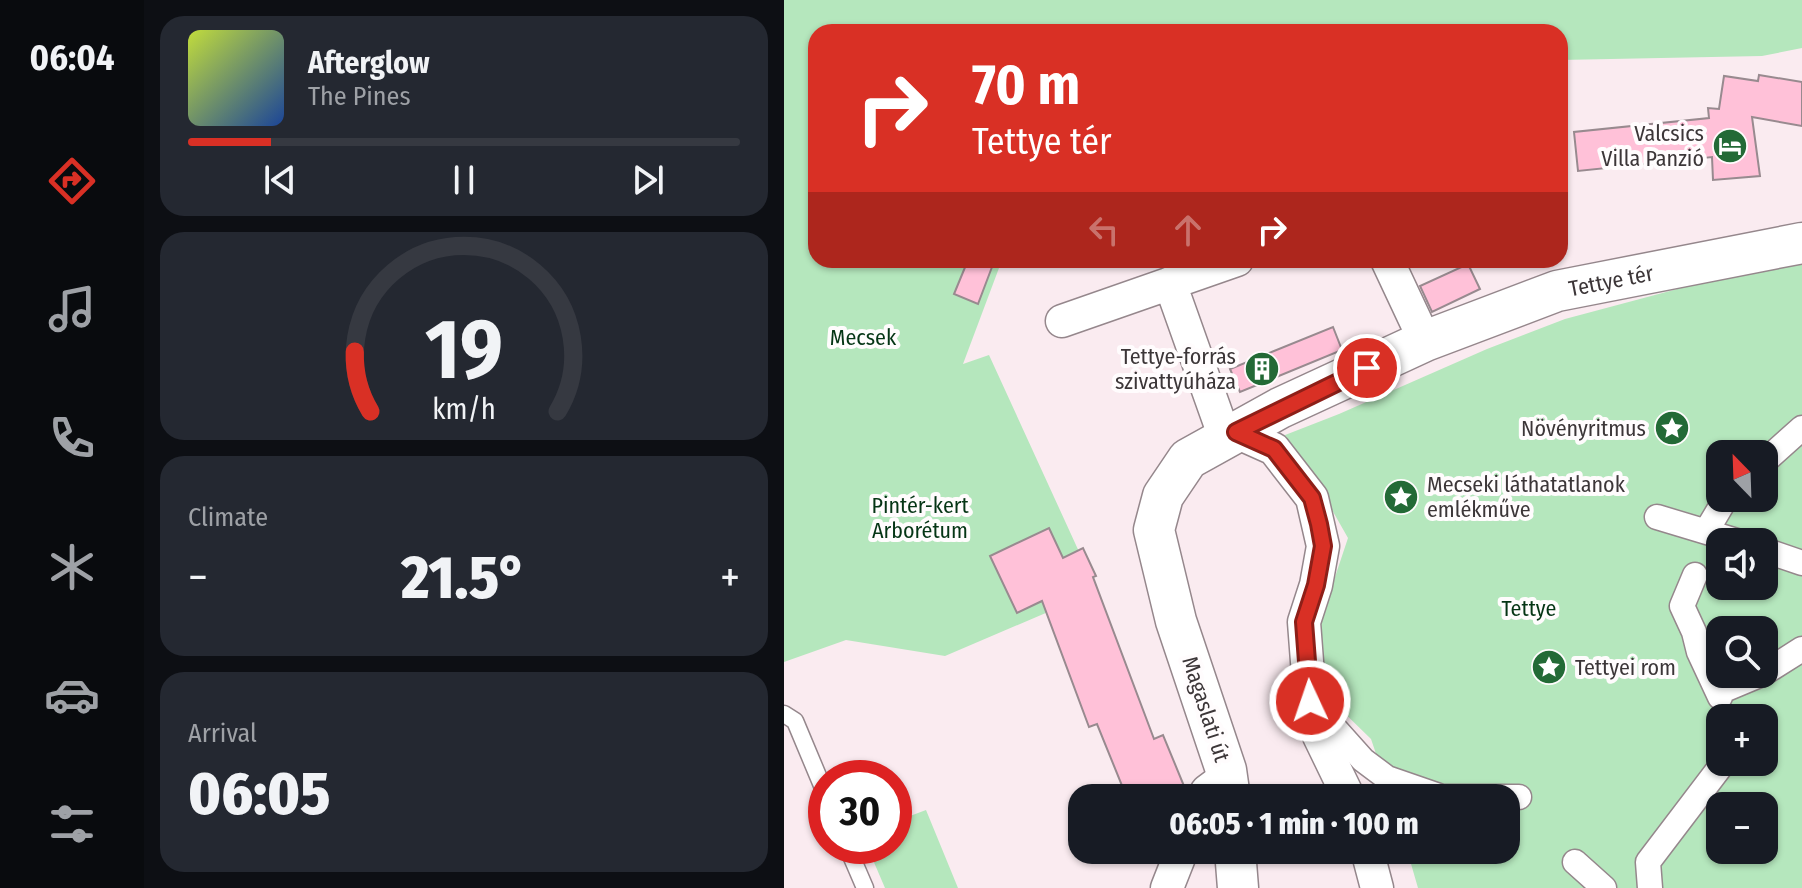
<!DOCTYPE html>
<meta charset="utf-8">
<style>
:root{--surface:#171b24;--page:#242831;--text:#f1f3f6;--muted:#9ea1a6;--line:#363941;--accent:#d93025}
body{margin:0;font-family:"Fira Sans Condensed",sans-serif;background:var(--page);color:var(--text);height:100vh;display:flex;flex-direction:column;font-size:30px;white-space:nowrap}
*{box-sizing:border-box;margin:0}
p{font-size:26px;color:var(--muted)}
.icon{flex:none;width:44px;height:44px;fill:none;stroke:currentColor;stroke-width:2;stroke-linecap:round;stroke-linejoin:round}
.map{position:relative;flex:1;overflow:hidden}
.details{display:flex;flex-direction:column;gap:16px;padding:16px;background:#0d0f14;width:640px}
.details>*{flex:none}
.top-card{position:absolute;left:24px;top:24px;width:760px;height:244px;border-radius:24px;box-shadow:0 2px 6px #0004;background:#d93025;color:#fff;overflow:hidden}
.needle{width:52px;rotate:337deg}
.tools{position:absolute;left:922px;top:440px;display:grid;gap:16px}
.tools a{display:grid;place-items:center;width:72px;height:72px;border-radius:16px;background:var(--surface);box-shadow:0 2px 6px #0004;font-size:40px}
.speed{position:absolute;left:24px;top:760px;display:flex;gap:16px;font-size:40px;font-weight:700;text-align:center}
.speed>*{display:grid;place-content:center;width:104px;height:104px;border-radius:50%;background:var(--surface);box-shadow:0 2px 6px #0004;line-height:1}
.speed .limit{border:12px solid #d22;background:#fff;color:#111}
.pin{position:absolute;display:grid;place-items:center;width:68px;height:68px;color:#fff;margin:-34px;border:4px solid #fff;border-radius:50%;box-shadow:0 2px 8px #0007}
.me{position:absolute;width:88px;margin:-44px;rotate:357deg;stroke-linejoin:round;filter:drop-shadow(0 0 6px #0008)}
.turn{display:flex;align-items:center;gap:28px;height:168px;padding:0 32px;font-size:36px}
.turn .icon{width:104px;height:104px;stroke-width:2.5}
.turn b{display:block;font-size:56px;line-height:68px}
.lanes{display:flex;align-items:center;height:76px;padding:0 32px;background:#0003;justify-content:center;gap:40px;direction:ltr}
.lanes .off{opacity:.35}
.big{font-size:60px;font-weight:800;line-height:1.1}
.details .tile{flex:1;display:flex;flex-direction:column;justify-content:center;gap:12px;min-width:0;padding:0 28px;border-radius:24px;background:var(--page)}
.details .dial{align-items:center;gap:0}
.dial svg{height:208px;overflow:visible;fill:none;stroke:var(--line);stroke-width:7;stroke-linecap:round;text-anchor:middle}
.dial text{fill:var(--text);stroke:none}
.song{display:flex;align-items:center;gap:24px}
.cover{width:96px;height:96px;border-radius:12px;background:linear-gradient(135deg,hsl(70 70% 55%),hsl(220 70% 35%))}
.played{height:8px;border-radius:4px;background:linear-gradient(90deg,var(--accent) 15%,var(--line) 15%)}
.keys{display:flex;justify-content:space-around;direction:ltr}
.heat{display:flex;justify-content:space-between;align-items:center;font-size:44px;direction:ltr}
.trip{position:absolute;left:284px;top:784px;width:452px;height:80px;border-radius:24px;background:var(--surface);box-shadow:0 2px 6px #0004;font-weight:800;line-height:80px;text-align:center}
main{display:flex;flex:1;min-height:0}
.tab-bar{display:flex;flex-direction:column;width:144px;justify-content:space-around;align-items:center;background:#090b0e;color:var(--muted)}
.tab-bar .icon{width:56px;height:56px}
.tab-bar .active{color:var(--accent)}
.tab-bar b{font-size:36px;color:var(--text)}
.map>svg:first-child{display:block}
.green{fill:#b5e7bd;fill-rule:evenodd}
.building{fill:#ffc1d8;stroke:#988a8f;stroke-width:2}
.lines{fill:none;stroke-linecap:round;stroke-linejoin:round}
.service-casing{stroke:#95878c;stroke-width:19}
.pedestrian-casing{stroke:#95878c;stroke-width:27}
.minor-casing{stroke:#95878c;stroke-width:35}
.tertiary-casing{stroke:#95878c;stroke-width:43}
.service{stroke:#fff;stroke-width:16}
.pedestrian{stroke:#fff;stroke-width:24}
.minor{stroke:#fff;stroke-width:32}
.tertiary{stroke:#fff;stroke-width:40}
.route-casing{stroke:#8d1f18;stroke-width:20}
.route{stroke:#d93025;stroke-width:14}
.labels{text-anchor:middle;dominant-baseline:central;stroke-width:8;stroke-linejoin:round;paint-order:stroke}
.poi-label{font-size:22px;fill:#3c3638;stroke:#fffcfd;text-anchor:end}
.street-label{font-size:22px;fill:#3c3638;stroke:#fffcfd}
.park-label{font-size:22px;fill:#053515;stroke:#fffcfd}
</style>
<main>
<nav class="tab-bar">
<b>06:04</b>
<svg class="icon active" aria-label="directions" viewBox="0 0 24 24"><path d="M12 3l9 9-9 9-9-9zM9 14v-3h6M13 9l2 2-2 2"/></svg>
<svg class="icon" aria-label="music" viewBox="0 0 24 24"><path d="M9 18V5l10-2v13"/><circle cx="6" cy="18" r="3"/><circle cx="16" cy="16" r="3"/></svg>
<svg class="icon" aria-label="phone" viewBox="0 0 24 24"><path d="M5 4h4l2 5-3 2q2 4 5 5l2-3 5 2v4C11 20 4 13 5 4z"/></svg>
<svg class="icon" aria-label="climate" viewBox="0 0 24 24"><path d="M12 3v18M4 7l16 10M4 17L20 7"/></svg>
<svg class="icon" aria-label="car" viewBox="0 0 24 24"><path d="M5 17H2v-5l4-1 3-4h7l3 4 3 1v5h-3M9 17h6M6 11h13"/><circle cx="7" cy="17" r="2"/><circle cx="17" cy="17" r="2"/></svg>
<svg class="icon" aria-label="filters" viewBox="0 0 24 24"><path d="M4 7h16M4 17h16"/><circle cx="9" cy="7" r="2"/><circle cx="15" cy="17" r="2"/></svg>
</nav>
<section class="details">
<div class="tile">
<div class="song"><i class="cover"></i><div><b>Afterglow</b><p>The Pines</p></div></div>
<div class="played"></div>
<div class="keys"><svg class="icon" aria-label="previous" viewBox="0 0 24 24"><path d="M18 5L8 12l10 7zM5 5v14"/></svg><svg class="icon" aria-label="pause" viewBox="0 0 24 24"><path d="M8 5v14M16 5v14"/></svg><svg class="icon" aria-label="next" viewBox="0 0 24 24"><path d="M6 5l10 7-10 7zM19 5v14"/></svg></div>
</div>
<div class="tile dial"><svg viewBox="0 0 100 80">
<path d="M14 69A42 42 0 1 1 86 69"/>
<path d="M14 69A42 42 0 0 1 8 46" stroke="#d93025"/>
<text x="50" y="56" font-size="32" font-weight="700">19</text>
<text x="50" y="72" font-size="11">km/h</text>
</svg></div>
<div class="tile"><p>Climate</p>
<div class="heat"><a>−</a><b class="big">21.5°</b><a>+</a></div>
</div>
<div class="tile"><p>Arrival</p><b class="big">06:05</b></div>
</section>
<div class="map">
<svg width="1018" height="888" viewBox="0 0 1018 888">
<rect width="100%" height="100%" fill="#faebf0"/>
<path class="green" d="M0 0H1018V48L978 56 776 60V32H32V260H218L179 364 205 355 313 591 161 656 62 640 0 662Z
M1018 264V888H634L623 850H722V798H607L587 739 546 699 533 631 564 538 535 487 496 437 555 414 703 349 781 319 972 268ZM936 454H980V498H936ZM936 542H980V586H936ZM936 630H980V674H936ZM936 718H980V762H936ZM936 806H980V850H936Z
M142 810 174 888H101L83 846H110V822Z"/>
<path class="building" d="M975 75 1018 82V126L968 117 976 176 929 180 928 157 794 171 790 132 925 118 924 108 935 109 940 76 974 81Z
M184 260 208 267 194 304 170 294Z
M684 264 696 289 648 312 636 286Z
M549 327 558 350 456 392 446 369Z
M265 528 279 558 299 548 312 576 309 577 370 739 379 735 400 786 371 798H343L313 724 305 727 258 601 233 613 206 556Z"/>
<g class="lines">
<g class="service-casing">
<path id="service" d="M0 714 11 721 42 795
M63 846 81 888"/>
</g>
<g class="pedestrian-casing">
<path id="pedestrian" d="M980 462 1018 428
M873 517 956 542
M923 530 942 498
M980 550 1018 563
M911 575 898 606 910 632 915 652 936 697
M980 673 1018 649
M935 692 978 674
M528 703 579 760 603 778 658 797H735
M939 715V718
M791 862 820 888
M866 888 864 862 940 762"/>
</g>
<g class="minor-casing">
<path id="minor" d="M603 260 641 341
M386 283 441 438
M278 321 453 260
M452 432 490 449 528 498 539 546 532 585 520 622 526 701 535 736 565 798
M419 798 423 791 443 776
M583 850 593 888
M383 888 398 850"/>
</g>
<g class="tertiary-casing">
<g id="tertiary">
<path id="s1" d="M446 798 442 770 392 621 370 530 379 496 404 459 496 408 641 341 773 291 1018 243"/>
<path d="M451 850 454 888"/>
</g>
</g>
<use href="#service" class="service"/>
<use href="#pedestrian" class="pedestrian"/>
<use href="#minor" class="minor"/>
<use href="#tertiary" class="tertiary"/>
</g>
<g class="lines">
<g class="route-casing">
<path id="route" d="M526 701 520 622 532 585 539 546 535 524 528 498 490 449 452 432 583 368"/>
</g>
<use href="#route" class="route"/>
</g>
<defs>
<g id="hotel-disc" transform="scale(1.8)"><circle r="9.5" fill="#236a36" stroke="#fffcfd"/><path d="M-6-4.5h1.5V1H6V5H4.5V3h-9V5H-6ZM-4 0a1.8 1.8 0 1 1 3.6 0ZM.5 0V-2.5h3Q6-2.5 6 0Z" fill="#fff"/></g>
<g id="building-disc" transform="scale(1.8)"><circle r="9.5" fill="#236a36" stroke="#fffcfd"/><path d="M-4-6H4V6H1V3H-1V6H-4ZM-2.5-4.3h1.7v1.8h-1.7ZM.8-4.3h1.7v1.8H.8ZM-2.5-1h1.7V.8h-1.7ZM.8-1h1.7V.8H.8Z" fill="#fff"/></g>
<g id="sight-disc" transform="scale(1.8)"><circle r="9.5" fill="#236a36" stroke="#fffcfd"/><path d="M0-6L1.8-2.2L6-1.7L2.9 1.2L3.7 5.4L0 3.3L-3.7 5.4L-2.9 1.2L-6-1.7L-1.8-2.2Z" fill="#fff"/></g>
</defs>
<g fill-rule="evenodd">
<use href="#hotel-disc" x="946" y="146"/>
<use href="#building-disc" x="478" y="369"/>
<use href="#sight-disc" x="888" y="428"/>
<use href="#sight-disc" x="617" y="497"/>
<use href="#sight-disc" x="765" y="667"/>
</g>
<g class="labels">
<g class="poi-label">
<text x="920" y="133">Valcsics<tspan x="920" dy="25">Villa Panzió</tspan></text>
<text x="452" y="356">Tettye-forrás<tspan x="452" dy="25">szivattyúháza</tspan></text>
<text x="862" y="428">Növényritmus</text>
<text x="643" y="484" text-anchor="start">Mecseki láthatatlanok<tspan x="643" dy="25">emlékműve</tspan></text>
<text x="791" y="667" text-anchor="start">Tettyei rom</text>
</g>
<g class="street-label">
<text stroke="none"><textPath href="#s1" startOffset="820">Tettye tér</textPath></text>
<text transform="translate(422 709) rotate(72)">Magaslati út</text>
</g>
<g class="park-label">
<text x="79" y="337">Mecsek</text>
<text x="136" y="505">Pintér-kert<tspan x="136" dy="25">Arborétum</tspan></text>
<text x="745" y="608">Tettye</text>
</g>
</g>
</svg>
<div class="tools">
<a><svg class="needle" viewBox="-14 -14 28 28"><path d="M0-13l5 13h-10z" fill="#e53935"/><path d="M0 13l5-13h-10z" fill="#9ea1a6"/></svg></a>
<a><svg class="icon" aria-label="sound" viewBox="0 0 24 24"><path d="M4 9h4l5-4v14l-5-4H4zM17 9q2 3 0 6"/></svg></a>
<a><svg class="icon" aria-label="search" viewBox="0 0 24 24"><circle cx="10" cy="10" r="6"/><path d="M15 15l6 6"/></svg></a>
<a>+</a>
<a>−</a>
</div>
<div class="speed"><div class="limit">30</div></div>
<div class="pin" style="left:583px;top:368px;background:#d93025"><svg class="icon" aria-label="arrive" viewBox="0 0 24 24"><path d="M6 21V4h12l-3 4 3 4H6"/></svg></div>
<svg class="me" style="left:526px;top:701px" viewBox="-20 -20 40 40"><circle r="17" fill="#d93025" stroke="#fff" stroke-width="3"/><path d="M0-11L8 9 0 5-8 9z" fill="#fff"/></svg>
<div class="trip">06:05 · 1 min · 100 m</div>
<div class="top-card">
<div class="turn"><svg class="icon" aria-label="right" viewBox="0 0 24 24"><path d="M7 20v-9h11M14 6l5 5-5 5"/></svg><div><b>70 m</b>Tettye tér</div></div>
<div class="lanes"><svg class="icon off" aria-label="left" viewBox="0 0 24 24"><path d="M17 20v-9H6M10 6l-5 5 5 5"/></svg><svg class="icon off" aria-label="ahead" viewBox="0 0 24 24"><path d="M12 20V5M6 11l6-6 6 6"/></svg><svg class="icon" aria-label="right" viewBox="0 0 24 24"><path d="M7 20v-9h11M14 6l5 5-5 5"/></svg></div>
</div>
</div>
</main>
